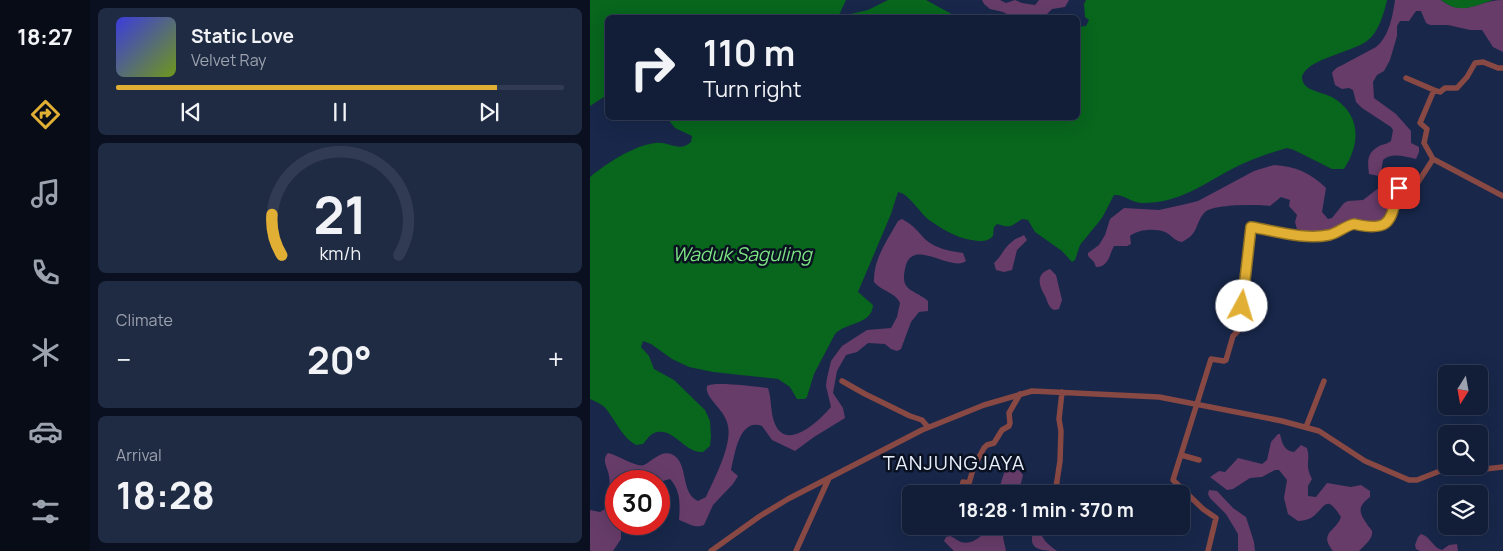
<!DOCTYPE html>
<meta charset="utf-8">
<style>
:root{--surface:#121d38;--page:#1f2a43;--text:#f1f3f6;--muted:#9ca2ae;--line:#313b53;--accent:#e1af34}
body{margin:0;font-family:Manrope,sans-serif;background:var(--page);color:var(--text);height:100vh;display:flex;flex-direction:column;font-size:19px;white-space:nowrap}
*{box-sizing:border-box;margin:0}
p{font-size:16px;color:var(--muted)}
.icon{flex:none;width:28px;height:28px;fill:none;stroke:currentColor;stroke-width:2;stroke-linecap:round;stroke-linejoin:round}
.map{position:relative;flex:1;overflow:hidden}
.panel{display:flex;flex-direction:column;gap:8px;padding:8px;background:#0a101f;width:500px}
.panel>*{flex:none}
.top-card{position:absolute;left:15px;top:15px;width:475px;height:105px;border-radius:8px;box-shadow:0 5px 20px #0002,0 0 0 1px var(--line);background:#121d38;color:var(--text);overflow:hidden}
.needle{width:32px;rotate:191deg}
.buttons{position:absolute;left:848px;top:365px;display:grid;gap:10px}
.buttons a{display:grid;place-items:center;width:50px;height:50px;border-radius:8px;background:var(--surface);box-shadow:0 5px 20px #0002,0 0 0 1px var(--line);font-size:25px}
.speed{position:absolute;left:15px;top:470px;display:flex;gap:10px;font-size:25px;font-weight:700;text-align:center}
.speed>*{display:grid;place-content:center;width:65px;height:65px;border-radius:50%;background:var(--surface);box-shadow:0 5px 20px #0002,0 0 0 1px var(--line);line-height:1}
.speed .limit{border:8px solid #d22;background:#fff;color:#111}
.pin{position:absolute;display:grid;place-items:center;width:42px;height:42px;color:#fff;margin:-21px;border-radius:10px;box-shadow:0 2px 8px #0006}
.me{position:absolute;width:55px;margin:-28px;rotate:6deg;stroke-linejoin:round;filter:drop-shadow(0 0 4px #0008)}
.turn{display:flex;align-items:center;gap:18px;height:105px;padding:0 15px;font-size:22px}
.turn .icon{width:65px;height:65px;stroke-width:2.5}
.turn b{display:block;font-size:35px;line-height:42px}
.big{font-size:38px;font-weight:700;line-height:1.1}
.panel .widget{flex:1;display:flex;flex-direction:column;justify-content:center;gap:8px;min-width:0;padding:0 18px;border-radius:8px;background:var(--page)}
.panel .dial{align-items:center;gap:0}
.dial svg{height:130px;overflow:visible;fill:none;stroke:var(--line);stroke-width:7;stroke-linecap:round;text-anchor:middle}
.dial text{fill:var(--text);stroke:none}
.song{display:flex;align-items:center;gap:15px}
.cover{width:60px;height:60px;border-radius:8px;background:linear-gradient(135deg,hsl(240 70% 55%),hsl(80 70% 35%))}
.played{height:5px;border-radius:2px;background:linear-gradient(90deg,var(--accent) 85%,var(--line) 85%)}
.keys{display:flex;justify-content:space-around;direction:ltr}
.heat{display:flex;justify-content:space-between;align-items:center;font-size:28px;direction:ltr}
.trip{position:absolute;left:312px;top:485px;width:288px;height:50px;border-radius:8px;background:var(--surface);box-shadow:0 5px 20px #0002,0 0 0 1px var(--line);font-weight:700;line-height:50px;text-align:center}
main{display:flex;flex:1;min-height:0}
.tabs{display:flex;flex-direction:column;width:90px;justify-content:space-around;align-items:center;background:#070c16;color:var(--muted)}
.tabs .icon{width:35px;height:35px}
.tabs .active{color:var(--accent)}
.tabs b{font-size:22px;color:var(--text)}
.map>svg:first-child{display:block}
.green{fill:#673c69}
.water{fill:#08661d}
.lines{fill:none;stroke-linecap:round;stroke-linejoin:round}
.minor{stroke:#884843;stroke-width:5.5}
.route-casing{stroke:#927222;stroke-width:12}
.route{stroke:#e1af34;stroke-width:9}
.labels{text-anchor:middle;dominant-baseline:central;stroke-width:5;stroke-linejoin:round;paint-order:stroke}
.water-label{font-size:19px;font-style:italic;fill:#7be382;stroke:#0a1120}
.quarter-label{font-size:20px;letter-spacing:1px;fill:#e7eefc;stroke:#0a1120}
</style>
<main>
<nav class="tabs">
<b>18:27</b>
<svg class="icon active" aria-label="directions" viewBox="0 0 24 24"><path d="M12 3l9 9-9 9-9-9zM9 14v-3h6M13 9l2 2-2 2"/></svg>
<svg class="icon" aria-label="music" viewBox="0 0 24 24"><path d="M9 18V5l10-2v13"/><circle cx="6" cy="18" r="3"/><circle cx="16" cy="16" r="3"/></svg>
<svg class="icon" aria-label="phone" viewBox="0 0 24 24"><path d="M5 4h4l2 5-3 2q2 4 5 5l2-3 5 2v4C11 20 4 13 5 4z"/></svg>
<svg class="icon" aria-label="climate" viewBox="0 0 24 24"><path d="M12 3v18M4 7l16 10M4 17L20 7"/></svg>
<svg class="icon" aria-label="car" viewBox="0 0 24 24"><path d="M5 17H2v-5l4-1 3-4h7l3 4 3 1v5h-3M9 17h6M6 11h13"/><circle cx="7" cy="17" r="2"/><circle cx="17" cy="17" r="2"/></svg>
<svg class="icon" aria-label="filters" viewBox="0 0 24 24"><path d="M4 7h16M4 17h16"/><circle cx="9" cy="7" r="2"/><circle cx="15" cy="17" r="2"/></svg>
</nav>
<section class="panel">
<div class="widget">
<div class="song"><i class="cover"></i><div><b>Static Love</b><p>Velvet Ray</p></div></div>
<div class="played"></div>
<div class="keys"><svg class="icon" aria-label="previous" viewBox="0 0 24 24"><path d="M18 5L8 12l10 7zM5 5v14"/></svg><svg class="icon" aria-label="pause" viewBox="0 0 24 24"><path d="M8 5v14M16 5v14"/></svg><svg class="icon" aria-label="next" viewBox="0 0 24 24"><path d="M6 5l10 7-10 7zM19 5v14"/></svg></div>
</div>
<div class="widget dial"><svg viewBox="0 0 100 80">
<path d="M14 69A42 42 0 1 1 86 69"/>
<path d="M14 69A42 42 0 0 1 8 44" stroke="#e1af34"/>
<text x="50" y="56" font-size="32" font-weight="700">21</text>
<text x="50" y="72" font-size="11">km/h</text>
</svg></div>
<div class="widget"><p>Climate</p>
<div class="heat"><a>−</a><b class="big">20°</b><a>+</a></div>
</div>
<div class="widget"><p>Arrival</p><b class="big">18:28</b></div>
</section>
<div class="map">
<svg width="913" height="551" viewBox="0 0 913 551">
<rect width="100%" height="100%" fill="#18274a"/>
<path class="green" d="M392 0H410L416 3 425 0 432 3 445 5 449 0H479L475 7 462 9 456 15 451 17H423L413 12 400 9 394 4Z
M805 0H851C874 18 888 0 913 0V52L903 47 892 30H880L858 25H840L836 23 831 11H826L819 21H810L807 26V36L800 60 794 71 787 75 783 82 784 98 806 114 821 131V143L829 147V152L826 159C815 157 802 152 793 160L791 172 789 176 779 174C778 164 776 155 786 148 791 144 796 145 801 141L803 130 801 127 772 108 766 102 763 90 759 88 752 89 745 85 742 73C746 66 752 66 758 62 767 57 777 52 786 47 799 37 803 15 805 0Z
M684 165C705 166 721 173 736 188L732 212 738 219 742 218 754 203 758 201 773 200 790 187H794L802 195 803 199 791 222 785 224 765 222 742 232 726 233 707 229 705 222 707 215 699 206 700 200 691 197 680 206C668 204 623 204 615 212 604 224 610 233 592 242 584 241 582 235 575 232 566 228 548 229 540 236L541 244 537 246H524C519 255 519 267 506 267L504 262 498 256V253L509 245 515 235 520 219 534 208 569 210 596 204 608 201 664 171Z
M312 219C326 227 326 230 336 240 346 249 361 251 373 253L376 261C361 273 321 235 315 269 310 292 324 289 338 301V311L329 312 321 322 311 349 307 351 301 349 295 344 278 343 267 352 256 355 247 371 243 393 253 408 255 418 224 437 205 451 182 440 172 426C149 418 145 454 141 470L148 476 143 484 123 505 114 525C105 529 98 523 89 520 90 505 91 491 80 479L69 482 26 481V524H30L31 526V539L23 551H0V510L10 512 15 509C17 499 21 486 19 476 18 468 11 460 18 453 28 455 47 468 54 465 64 460 74 447 86 457 98 468 91 493 108 501L116 497C124 479 142 446 138 426 136 410 114 398 117 386 125 381 166 387 178 388 182 400 180 412 185 424 197 452 230 420 241 407L236 386 237 378 241 361 252 346 277 330 301 328 307 317 310 303C305 292 291 291 284 282 283 259 297 241 308 221Z
M434 235 437 240 427 250 422 270 414 272 406 270 404 263C411 257 415 246 423 241 426 238 431 237 434 235Z
M460 269 466 275 472 300 469 309 464 310C458 307 458 302 455 296 449 286 445 274 460 269Z
M688 434H690C692 443 694 451 704 452L711 445 717 448C721 462 714 463 722 479L718 486V496L726 497 737 483 761 487 771 485 780 491V497C768 506 768 512 777 524 777 525 782 530 782 531 784 538 773 547 769 551H743C728 532 746 532 751 517 735 492 736 508 721 518 717 520 712 521 708 521L698 514 694 498 697 480 689 470H685L672 477 660 478 643 489 637 490 620 477 629 471 635 472 648 458 672 464 677 460 681 442Z
M418 467 430 471 433 475 430 487 436 494H399C415 488 409 478 418 467Z
M619 490 627 491 643 508 656 517 664 542 665 551H648V534L636 514 620 498 618 494Z
M400 526H417L413 537 416 551H364L354 541 356 537 360 536C364 537 367 541 371 542 382 546 395 534 400 526Z
M442 526H448C451 538 457 544 467 551 457 551 441 551 442 539 442 534 443 531 442 526Z
M831 534C840 536 843 548 852 550L859 545 867 544 868 551H830L826 549 825 545 828 537Z"/>
<path class="water" d="M0 0H256L249 15 252 16 278 10 298 0H336L367 17 18 18 17 95 0 106Z
M496 0H797C794 13 789 32 777 41 763 52 716 59 712 77 712 81 714 85 717 87 724 92 734 93 742 97 771 114 771 143 754 169H742L704 150 697 148C679 153 659 160 642 169 612 185 589 203 553 203 541 203 534 194 524 195L512 218 490 245 485 260 482 262 472 251 445 232 438 220 432 219C420 227 421 228 407 224L404 227 403 236C397 243 389 241 381 240 365 237 352 229 339 220 330 213 318 193 308 192L301 214 268 292 283 305C282 325 256 322 245 334L224 374 217 397 215 399H207L200 387 188 379 123 372 99 367 82 359 61 344 53 341 51 347 59 356 64 369 84 380 115 410 120 421 121 437 120 446 113 452C94 454 84 426 64 433 59 435 56 441 53 444L46 445C32 437 27 423 17 410 13 404 6 402 0 399V177C17 163 43 146 65 143 79 141 89 153 101 142L102 136 85 128 77 118H488V27L496 26 499 20 495 17 494 4Z
M851 0H903C883 6 870 15 851 0Z"/>
<g class="lines">
<path class="minor" d="M816 78 844 90
M843 159 834 143 837 129 830 123 844 90 850 92 855 88H867L877 77 885 63 893 62 908 68H913
M252 381 275 394 320 416 332 420 338 427
M716 427 734 381
M591 455 609 460
M371 494 373 482 379 483 384 466 394 448 397 445 404 443 412 430 419 426 420 423 419 413 430 394
M465 494 470 461 471 431 469 419 472 392
M121 551 170 516 198 499 332 430 394 405 442 391 569 397 692 421 729 431 775 461 819 480H827L850 471 886 470 913 467
M206 551 239 478
M618 551 626 518 613 509 583 480 621 359 634 361 636 360 643 336 648 331 651 322 661 227C685 231 715 240 739 235 748 233 755 226 764 224 806 234 799 215 809 186L820 188 825 187 843 159 913 196"/>
</g>
<g class="lines">
<g class="route-casing">
<path id="route" d="M652 306 661 227C686 231 714 240 739 235 748 233 755 226 764 224 803 233 800 219 809 188"/>
</g>
<use href="#route" class="route"/>
</g>
<g class="labels">
<g class="water-label">
<text x="152" y="254">Waduk Saguling</text>
</g>
<g class="quarter-label">
<text x="364" y="462">TANJUNGJAYA</text>
</g>
</g>
</svg>
<div class="buttons">
<a><svg class="needle" viewBox="-14 -14 28 28"><path d="M0-13l5 13h-10z" fill="#e53935"/><path d="M0 13l5-13h-10z" fill="#9ca2ae"/></svg></a>
<a><svg class="icon" aria-label="search" viewBox="0 0 24 24"><circle cx="10" cy="10" r="6"/><path d="M15 15l6 6"/></svg></a>
<a><svg class="icon" aria-label="layers" viewBox="0 0 24 24"><path d="M12 4l9 5-9 5-9-5zM3 14l9 5 9-5"/></svg></a>
</div>
<div class="speed"><div class="limit">30</div></div>
<div class="pin" style="left:809px;top:188px;background:#d93025"><svg class="icon" aria-label="arrive" viewBox="0 0 24 24"><path d="M6 21V4h12l-3 4 3 4H6"/></svg></div>
<svg class="me" style="left:652px;top:306px" viewBox="-20 -20 40 40"><circle r="19" fill="#fff"/><path d="M0-13L10 11 0 6-10 11z" fill="#e1af34"/></svg>
<div class="trip">18:28 · 1 min · 370 m</div>
<div class="top-card">
<div class="turn"><svg class="icon" aria-label="right" viewBox="0 0 24 24"><path d="M7 20v-9h11M14 6l5 5-5 5"/></svg><div><b>110 m</b>Turn right</div></div>
</div>
</div>
</main>
